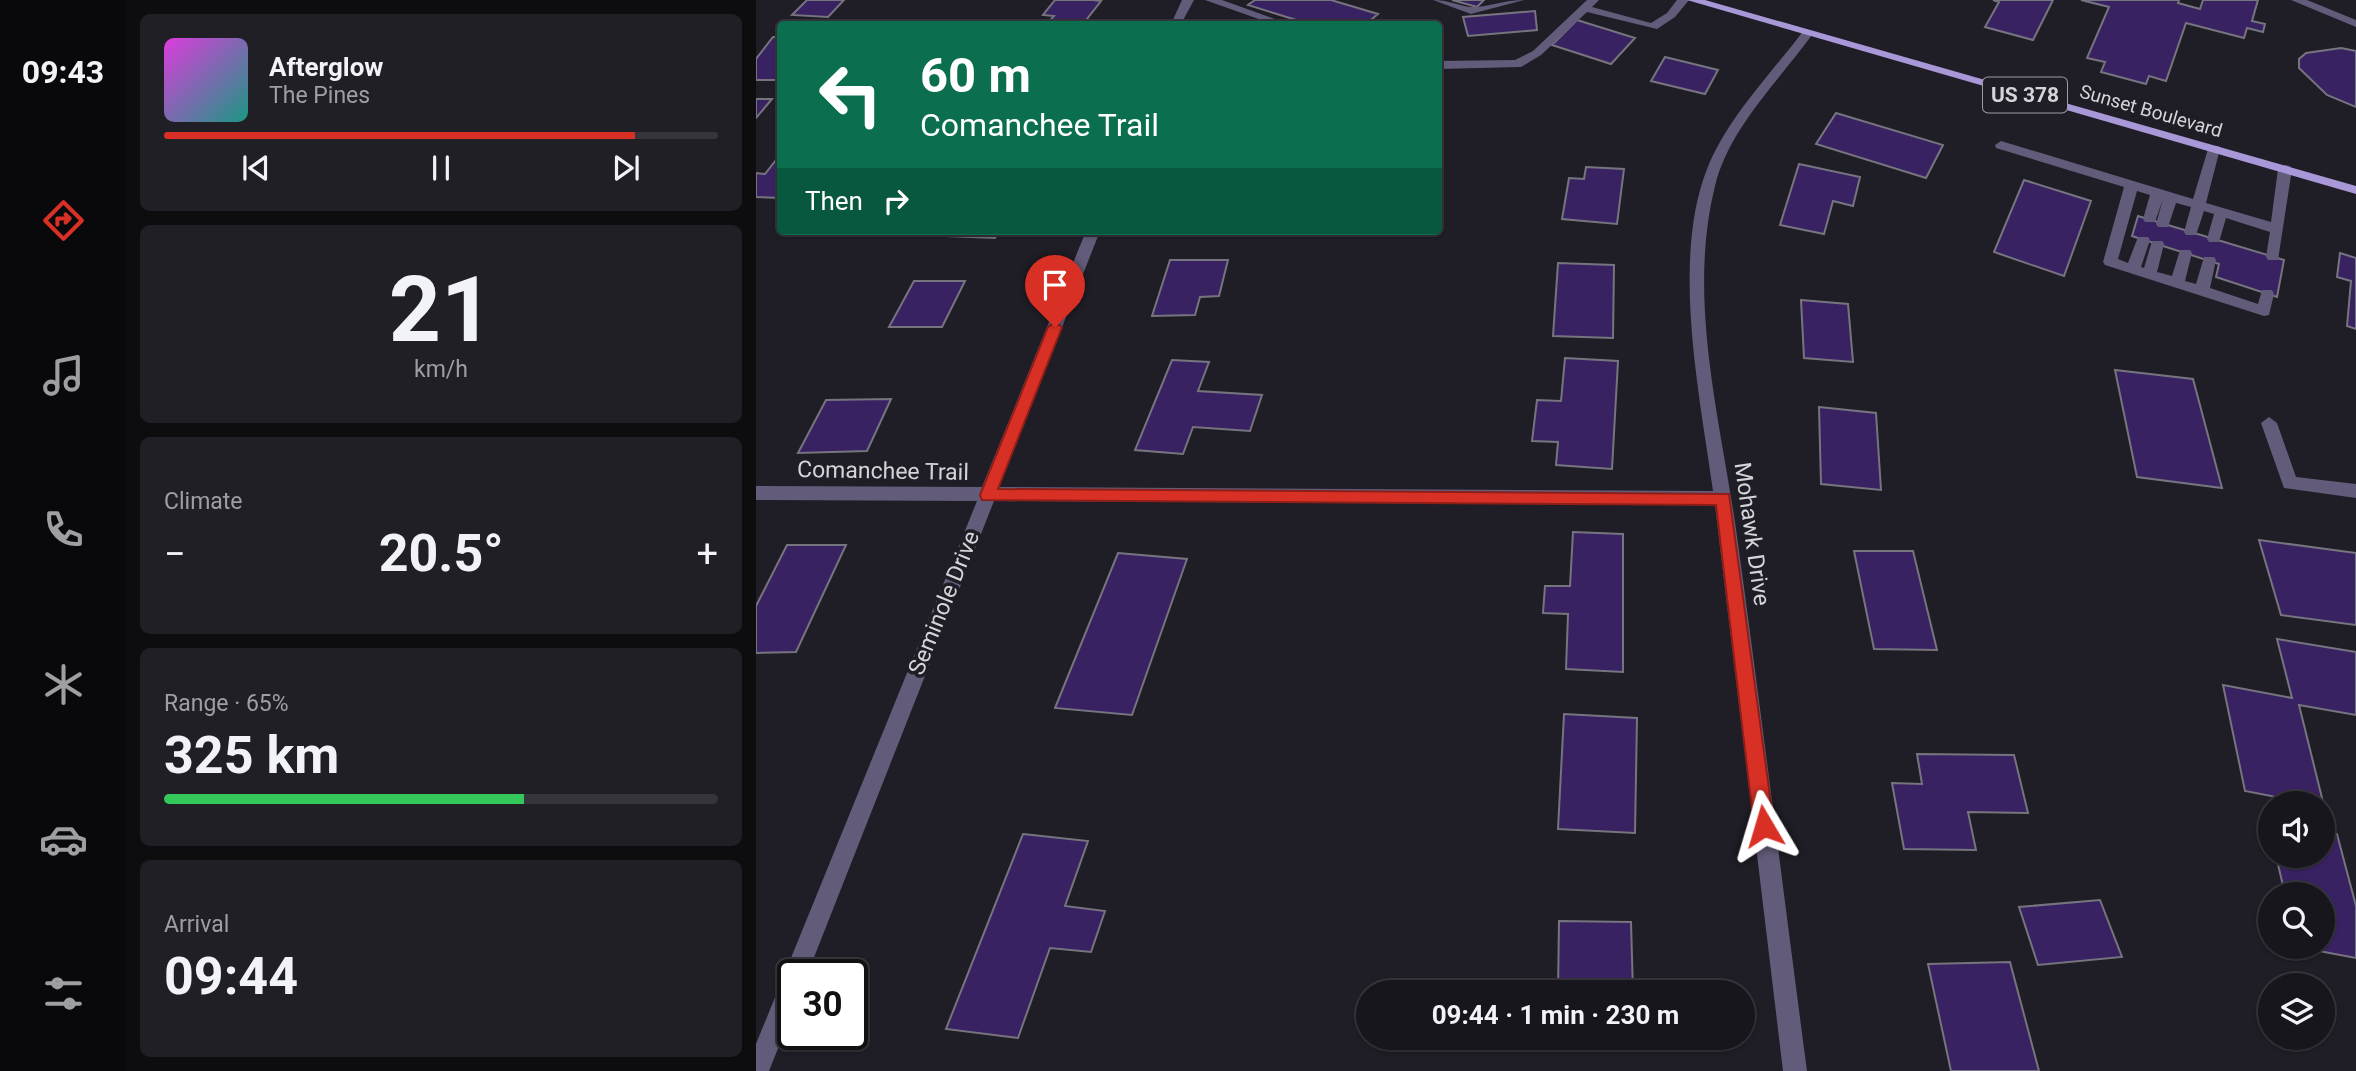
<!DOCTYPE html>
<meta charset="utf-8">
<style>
:root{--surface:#17161c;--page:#201f25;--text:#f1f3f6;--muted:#9e9fa3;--line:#36353b;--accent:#d93025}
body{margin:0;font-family:Roboto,sans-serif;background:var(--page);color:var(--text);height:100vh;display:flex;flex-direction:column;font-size:26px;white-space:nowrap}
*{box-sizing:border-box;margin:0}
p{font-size:23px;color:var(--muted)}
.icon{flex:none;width:38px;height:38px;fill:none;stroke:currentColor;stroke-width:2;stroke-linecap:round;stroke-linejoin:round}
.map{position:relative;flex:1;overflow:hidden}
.side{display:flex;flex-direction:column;gap:14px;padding:14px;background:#0d0c0f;width:630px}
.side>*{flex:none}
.top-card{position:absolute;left:21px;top:21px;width:665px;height:214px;border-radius:7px;box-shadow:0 2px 5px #0004,0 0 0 2px var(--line);background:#0b6e4f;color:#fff;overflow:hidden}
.buttons{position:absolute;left:1502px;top:791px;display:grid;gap:14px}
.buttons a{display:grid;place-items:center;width:77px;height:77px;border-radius:50%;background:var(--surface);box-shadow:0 2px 5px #0004,0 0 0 2px var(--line);font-size:35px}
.speed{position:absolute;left:21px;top:959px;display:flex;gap:14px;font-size:35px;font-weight:700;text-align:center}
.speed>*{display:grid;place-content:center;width:91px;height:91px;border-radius:50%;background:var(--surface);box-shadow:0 2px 5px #0004,0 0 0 2px var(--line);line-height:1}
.speed .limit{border:4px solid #111;border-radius:10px;background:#fff;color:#111}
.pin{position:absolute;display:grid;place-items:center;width:60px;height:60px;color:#fff;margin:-72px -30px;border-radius:50% 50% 50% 0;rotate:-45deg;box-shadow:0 0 7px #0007}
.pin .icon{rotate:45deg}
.me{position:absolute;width:77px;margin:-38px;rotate:353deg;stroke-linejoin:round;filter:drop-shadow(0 0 5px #0008)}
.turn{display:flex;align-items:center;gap:24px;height:147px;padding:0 28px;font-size:32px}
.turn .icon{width:91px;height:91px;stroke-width:2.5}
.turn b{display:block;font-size:49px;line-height:60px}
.then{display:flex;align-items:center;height:66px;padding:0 28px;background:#0003;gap:14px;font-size:26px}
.big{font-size:52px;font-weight:700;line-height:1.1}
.side .tile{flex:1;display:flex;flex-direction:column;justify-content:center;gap:10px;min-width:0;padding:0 24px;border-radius:10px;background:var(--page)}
.side .dial{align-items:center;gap:0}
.dial b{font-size:91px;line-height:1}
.song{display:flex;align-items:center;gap:21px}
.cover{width:84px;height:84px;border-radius:10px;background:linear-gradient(135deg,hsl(300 70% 55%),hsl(170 70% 35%))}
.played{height:7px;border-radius:4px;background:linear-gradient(90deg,var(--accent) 85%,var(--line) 85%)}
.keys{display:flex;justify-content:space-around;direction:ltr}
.heat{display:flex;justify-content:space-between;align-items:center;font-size:38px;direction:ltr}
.charge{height:10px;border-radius:5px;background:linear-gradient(90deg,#34c759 65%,var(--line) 0)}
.trip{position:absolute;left:600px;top:980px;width:399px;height:70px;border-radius:35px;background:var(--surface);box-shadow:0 2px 5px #0004,0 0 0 2px var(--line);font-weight:700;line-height:70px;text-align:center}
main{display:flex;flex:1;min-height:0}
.menu{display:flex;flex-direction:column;width:126px;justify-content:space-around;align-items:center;background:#09090b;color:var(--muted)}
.menu .icon{width:49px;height:49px}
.menu .selected{color:var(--accent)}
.menu b{font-size:32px;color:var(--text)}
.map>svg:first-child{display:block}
.building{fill:#392262;stroke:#76747e;stroke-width:2}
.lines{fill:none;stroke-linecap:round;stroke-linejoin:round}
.lane{fill:#635b7a;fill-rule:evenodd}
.street{fill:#635b7a;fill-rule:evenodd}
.primary{fill:#a998d8;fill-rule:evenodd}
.route{fill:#d93025;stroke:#8d1f18;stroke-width:2}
.labels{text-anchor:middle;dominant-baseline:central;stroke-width:7;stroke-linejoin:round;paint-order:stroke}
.far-street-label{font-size:19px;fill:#d5d4d9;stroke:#1f1d25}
.shield{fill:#1f1d25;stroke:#9e9da3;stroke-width:2}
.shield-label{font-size:21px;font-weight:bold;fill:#d5d4d9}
.street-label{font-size:23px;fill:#d5d4d9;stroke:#1f1d25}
</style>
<main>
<nav class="menu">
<b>09:43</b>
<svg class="icon selected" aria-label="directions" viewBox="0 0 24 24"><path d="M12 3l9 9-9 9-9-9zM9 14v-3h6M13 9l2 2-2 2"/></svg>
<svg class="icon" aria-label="music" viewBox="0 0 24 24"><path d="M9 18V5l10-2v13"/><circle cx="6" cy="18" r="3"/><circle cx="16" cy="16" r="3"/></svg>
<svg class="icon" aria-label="phone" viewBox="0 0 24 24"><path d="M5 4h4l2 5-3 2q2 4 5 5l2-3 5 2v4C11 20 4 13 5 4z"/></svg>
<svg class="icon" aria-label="climate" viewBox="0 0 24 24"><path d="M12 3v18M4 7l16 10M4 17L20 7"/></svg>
<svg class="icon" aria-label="car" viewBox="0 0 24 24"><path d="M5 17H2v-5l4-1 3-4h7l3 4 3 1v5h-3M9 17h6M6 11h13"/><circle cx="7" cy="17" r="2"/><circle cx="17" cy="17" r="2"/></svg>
<svg class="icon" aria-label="filters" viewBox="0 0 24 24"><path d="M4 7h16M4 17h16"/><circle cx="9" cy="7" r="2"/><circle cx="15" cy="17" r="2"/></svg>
</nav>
<section class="side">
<div class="tile">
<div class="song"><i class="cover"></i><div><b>Afterglow</b><p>The Pines</p></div></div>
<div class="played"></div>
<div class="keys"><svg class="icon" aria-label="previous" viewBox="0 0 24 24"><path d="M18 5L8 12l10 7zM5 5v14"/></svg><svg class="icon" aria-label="pause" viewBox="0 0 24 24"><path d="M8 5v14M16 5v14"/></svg><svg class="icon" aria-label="next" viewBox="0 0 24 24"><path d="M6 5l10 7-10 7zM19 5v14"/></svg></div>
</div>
<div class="tile dial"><b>21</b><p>km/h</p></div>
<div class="tile"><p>Climate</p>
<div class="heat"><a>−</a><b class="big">20.5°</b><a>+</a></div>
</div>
<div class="tile"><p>Range · 65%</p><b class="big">325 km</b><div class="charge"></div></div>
<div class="tile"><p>Arrival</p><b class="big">09:44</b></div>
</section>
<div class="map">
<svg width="1600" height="1071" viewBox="0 0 1600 1071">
<rect width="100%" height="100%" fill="#1f1d25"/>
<path class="building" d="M51 0H88L72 17 36 15Z
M299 0H337L345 1 327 24H291L298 16 287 15Z
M499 0H575L622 14 610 24H553L492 5Z
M696 0H728L721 7Z
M1237 0H1297L1277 40 1229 27 1243 2Z
M1325 0H1423L1422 3 1444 9 1447 0H1502L1496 21 1509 24 1507 32 1491 28 1488 38 1430 23 1410 81 1393 76 1390 84 1345 72 1349 62 1331 58 1353 7Z
M779 11 781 30 712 36 707 17Z
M821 20 879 38 855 64 796 45Z
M17 37H24V76L22 80H0V59Z
M1585 48 1600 51V107L1571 95 1543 68V59L1550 53Z
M909 57 962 70 949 94 895 81Z
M0 99H16L0 118Z
M1080 113 1187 145 1170 178 1060 144Z
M24 155V198L0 197V173L9 174Z
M1043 164 1104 177 1097 206 1077 201 1068 234 1024 225Z
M830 167 868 169 861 224 806 219 813 178 828 179Z
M1268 180 1335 201 1308 276 1238 252Z
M1382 216 1528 260 1521 297 1460 277 1463 264 1376 236Z
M194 231H243L239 238 190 236Z
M431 231H477L476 234 430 235Z
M1584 253 1600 258V329L1591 326 1595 281 1581 277Z
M414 260H472L463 296 444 297 439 315 396 316Z
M802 263 858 265 857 338 797 336Z
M158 281H209L186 327H133Z
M1045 300 1092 304 1097 362 1048 358Z
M809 358 862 361 856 469 800 465 802 442 776 441 781 400 805 401Z
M416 360 453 362 442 391 506 395 494 431 437 427 427 454 379 450Z
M1359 370 1437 379 1466 488 1381 477Z
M135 399 111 451 42 453 70 400Z
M1063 407 1120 413 1125 490 1065 484Z
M817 532 867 534V672L810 669 812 614 787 613 789 586H814Z
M1503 540 1600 553V625L1525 615Z
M31 545H90L40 652 0 653V606Z
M1098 551H1157L1181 650 1118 649Z
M362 553 431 559 376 715 299 708Z
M1521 639 1600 652V715L1543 705 1568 806 1489 791 1467 685 1536 698Z
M808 714 881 718 879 833 802 829Z
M1161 754 1258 755 1272 813 1212 812 1220 850 1148 849 1136 783 1166 784Z
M1566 831 1581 834 1600 906V958L1542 947H1566V894H1529L1520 856H1566Z
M267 834 332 841 309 906 349 911 335 952 294 948 262 1038 190 1029Z
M1344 900 1366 957 1282 965 1263 907Z
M803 921 875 922 877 992H802Z
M1254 962 1283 1071H1195L1172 964Z
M802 1038H879V1049L802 1048Z"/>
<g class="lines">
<path class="lane" d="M449 0H466L533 24H517Z
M677 0C693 0 706 7 717 7 732 7 749 0 768 0L715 14Z
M831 0H843L836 7 895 23 911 13 921 0H933L919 17 901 29 831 12 785 55 765 67 682 69V61L759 60 777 51Z
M1245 141 1437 199 1452 149 1453 146H1463L1464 149 1450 203 1515 222 1522 169 1529 165 1534 166 1536 169 1522 260H1512L1510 257 1514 232 1470 218 1463 242H1453L1451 239 1458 214 1448 211 1440 235H1430L1428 232 1435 207 1420 203 1412 227H1402L1400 224 1407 199 1399 222H1389L1387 219 1394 195 1381 191 1362 259 1372 263 1382 237H1392L1394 240 1385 267 1388 268 1396 241H1406L1408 244 1401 272 1416 276 1424 250H1434L1436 253 1429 281 1440 284 1448 257H1458L1460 260 1454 288 1502 304 1506 290H1516L1518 294 1513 315 1508 316 1349 265 1347 262 1368 187 1240 148 1239 145Z
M1513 417 1521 423 1540 477 1600 484V498L1528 488 1505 423Z"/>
<path class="street" d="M426 0H438L425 24H415Z
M1535 0H1551L1600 20V27Z
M1048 30 1058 32C1024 80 973 128 959 186 931 298 964 418 980 529 1005 710 1027 890 1051 1071H1027L959 505 238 501 51 975H37V1011L13 1071H0V1044L221 501 0 500V486L226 487 330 231H344L243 487 957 491C944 396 915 261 951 169 972 117 1015 74 1048 30Z"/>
<path class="primary" d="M931 0H949L1600 186V194Z"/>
</g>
<path class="route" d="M299 322 306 327 242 489 973 494 1018 826 1015 832 1008 835 1001 832 998 826 960 505 226 500 224 495 292 327Z"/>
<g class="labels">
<g class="far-street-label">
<text transform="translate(1395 111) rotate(16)">Sunset Boulevard</text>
</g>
<rect class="shield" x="1227" y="77.5" width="84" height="35" rx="5"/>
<g class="shield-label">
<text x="1269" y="95">US 378</text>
</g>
<g class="street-label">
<text transform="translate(127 471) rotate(1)">Comanchee Trail</text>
<text transform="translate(996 534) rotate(82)">Mohawk Drive</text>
<text transform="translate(188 603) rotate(-68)">Seminole Drive</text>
</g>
</g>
</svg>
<div class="buttons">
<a><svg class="icon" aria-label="sound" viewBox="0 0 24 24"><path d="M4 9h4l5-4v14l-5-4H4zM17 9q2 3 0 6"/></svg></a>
<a><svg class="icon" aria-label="search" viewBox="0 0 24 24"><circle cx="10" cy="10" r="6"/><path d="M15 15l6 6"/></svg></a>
<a><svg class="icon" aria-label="layers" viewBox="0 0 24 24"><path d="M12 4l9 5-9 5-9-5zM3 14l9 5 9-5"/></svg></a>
</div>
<div class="speed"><div class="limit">30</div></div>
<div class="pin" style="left:299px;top:327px;background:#d93025"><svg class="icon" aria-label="arrive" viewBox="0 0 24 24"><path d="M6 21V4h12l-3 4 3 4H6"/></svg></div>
<svg class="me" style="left:1008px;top:826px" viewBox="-20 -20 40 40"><path d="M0-17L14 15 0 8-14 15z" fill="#d93025" stroke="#fff" stroke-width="4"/></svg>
<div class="trip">09:44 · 1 min · 230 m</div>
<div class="top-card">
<div class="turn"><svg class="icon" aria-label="left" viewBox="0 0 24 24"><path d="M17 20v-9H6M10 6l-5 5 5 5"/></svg><div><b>60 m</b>Comanchee Trail</div></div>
<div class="then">Then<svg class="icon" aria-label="right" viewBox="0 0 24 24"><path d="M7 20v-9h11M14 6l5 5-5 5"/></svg></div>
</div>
</div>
</main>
